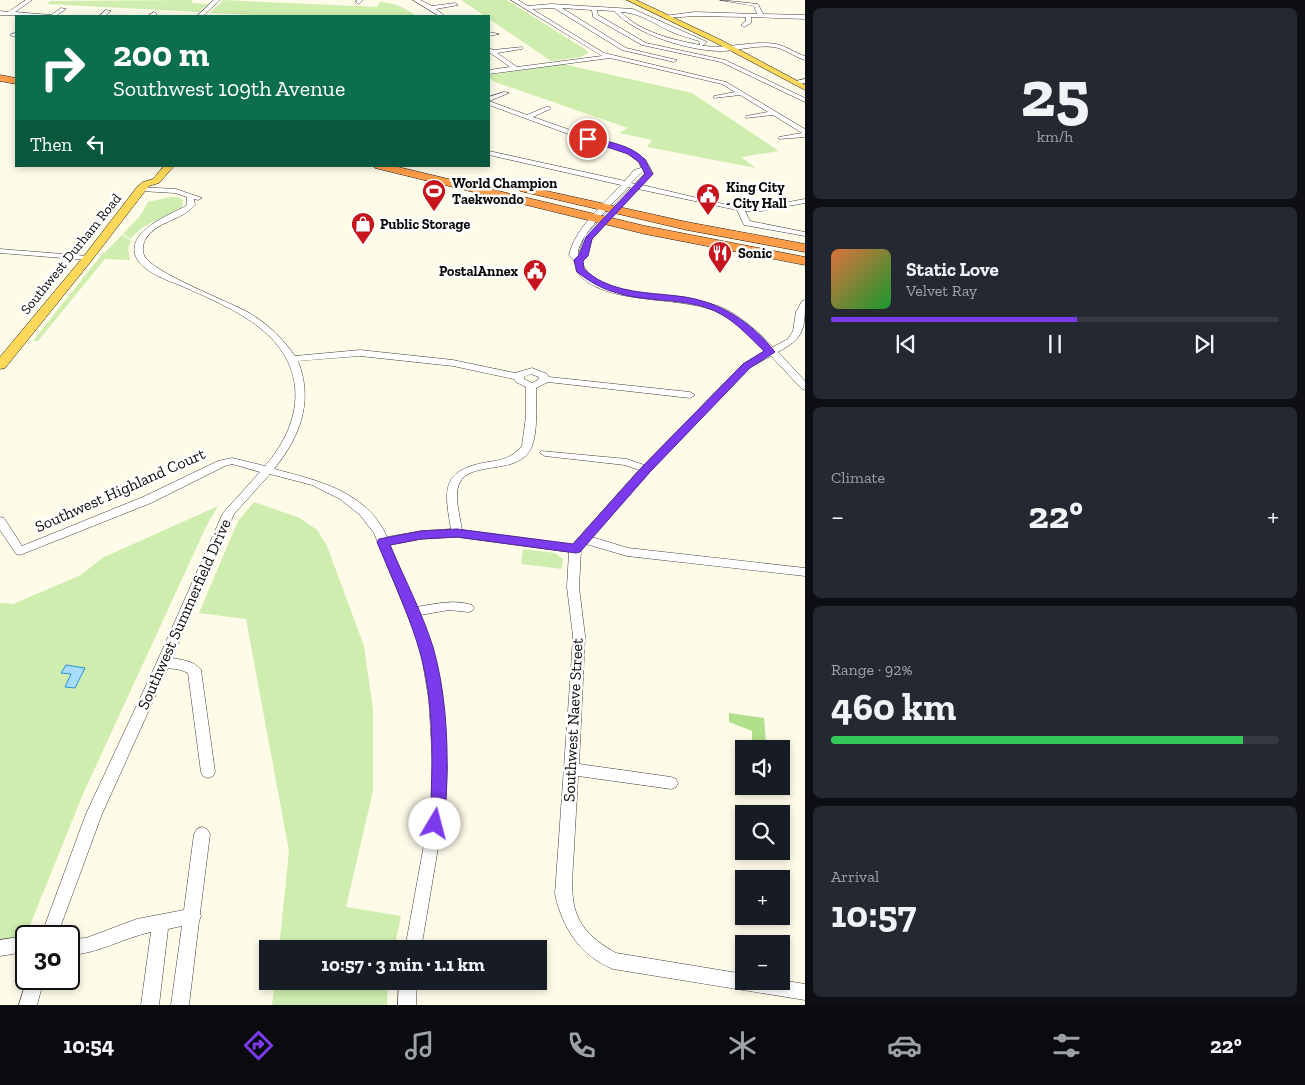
<!DOCTYPE html>
<meta charset="utf-8">
<style>
:root{--surface:#171b24;--page:#242831;--text:#f1f3f6;--muted:#9ea1a6;--line:#363941;--accent:#7c3aed}
body{margin:0;font-family:"Zilla Slab",serif;background:var(--page);color:var(--text);height:100vh;display:flex;flex-direction:column;font-size:19px;white-space:nowrap}
*{box-sizing:border-box;margin:0}
p{font-size:16px;color:var(--muted)}
.icon{flex:none;width:28px;height:28px;fill:none;stroke:currentColor;stroke-width:2;stroke-linecap:round;stroke-linejoin:round}
.map{position:relative;flex:1;overflow:hidden}
.panel{display:flex;flex-direction:column;gap:8px;padding:8px;background:#0d0f14;width:500px}
.panel>*{flex:none}
.guide{position:absolute;left:15px;top:15px;width:475px;height:152px;border-radius:0px;box-shadow:0 2px 8px #0003;background:#0b6e4f;color:#fff;overflow:hidden}
.tools{position:absolute;left:735px;top:740px;display:grid;gap:10px}
.tools a{display:grid;place-items:center;width:55px;height:55px;border-radius:0px;background:var(--surface);box-shadow:0 2px 8px #0003;font-size:25px}
.speed{position:absolute;left:15px;top:925px;display:flex;gap:10px;font-size:25px;font-weight:700;text-align:center}
.speed>*{display:grid;place-content:center;width:65px;height:65px;border-radius:50%;background:var(--surface);box-shadow:0 2px 8px #0003;line-height:1}
.speed .limit{border:2px solid #111;border-radius:8px;background:#fff;color:#111}
.pin{position:absolute;display:grid;place-items:center;width:42px;height:42px;color:#fff;margin:-21px;border:2px solid #fff;border-radius:50%;box-shadow:0 1px 5px #0007}
.me{position:absolute;width:55px;margin:-28px;rotate:8deg;stroke-linejoin:round;filter:drop-shadow(0 0 4px #0008)}
.turn{display:flex;align-items:center;gap:18px;height:105px;padding:0 15px;font-size:22px}
.turn .icon{width:65px;height:65px;stroke-width:2.5}
.turn b{display:block;font-size:35px;line-height:42px}
.then{display:flex;align-items:center;height:48px;padding:0 15px;background:#0003;gap:10px;font-size:19px}
.big{font-size:38px;font-weight:800;line-height:1.1}
.panel .tile{flex:1;display:flex;flex-direction:column;justify-content:center;gap:8px;min-width:0;padding:0 18px;border-radius:8px;background:var(--page)}
.panel .dial{align-items:center;gap:0}
.dial b{font-size:65px;line-height:1}
.song{display:flex;align-items:center;gap:15px}
.cover{width:60px;height:60px;border-radius:8px;background:linear-gradient(135deg,hsl(20 70% 55%),hsl(130 70% 35%))}
.played{height:5px;border-radius:2px;background:linear-gradient(90deg,var(--accent) 55%,var(--line) 55%)}
.keys{display:flex;justify-content:space-around;direction:ltr}
.heat{display:flex;justify-content:space-between;align-items:center;font-size:28px;direction:ltr}
.charge{height:8px;border-radius:4px;background:linear-gradient(90deg,#34c759 92%,var(--line) 0)}
.trip{position:absolute;left:259px;top:940px;width:288px;height:50px;border-radius:0px;background:var(--surface);box-shadow:0 2px 8px #0003;font-weight:800;line-height:50px;text-align:center}
.tabs{display:flex;height:80px;justify-content:space-around;align-items:center;background:#090b0e;color:var(--muted)}
.tabs .icon{width:35px;height:35px}
.tabs .active{color:var(--accent)}
.tabs b{font-size:22px;color:var(--text)}
main{display:flex;flex:1;min-height:0}
.map>svg:first-child{display:block}
.green{fill:#cfedae}
.forest{fill:#b1e08c}
.water{fill:#a7dcfd;stroke:#2692db}
.lines{fill:none;stroke-linecap:round;stroke-linejoin:round}
.minor-casing{stroke:#3e3e3e;stroke-width:1}
.major-casing{stroke:#1c1c1c;stroke-width:1}
.highway-casing{stroke:#1c1c1c;stroke-width:1}
.minor{fill:#fff;fill-rule:evenodd}
.major{fill:#ffd759;fill-rule:evenodd}
.highway{fill:#ff9c47;fill-rule:evenodd}
.route{fill:#7c3aed;stroke:#51269a}
.labels{text-anchor:middle;dominant-baseline:central;stroke-width:5;stroke-linejoin:round;paint-order:stroke}
.far-poi-label{font-size:14px;font-weight:bold;fill:#0b0b0b;stroke:#fff;text-anchor:start}
.far-street-label{font-size:14px;fill:#0b0b0b;stroke:#fff}
.street-label{font-size:16px;fill:#0b0b0b;stroke:#fff}
</style>
<main>
<div class="map">
<svg width="805" height="1005" viewBox="0 0 805 1005">
<rect width="100%" height="100%" fill="#fffbe9"/>
<path class="green" d="M223 0 377 7 380 2C395 3 404 7 416 16H277L210 13Z
M461 0H507L586 50 588 53 581 57 551 61 489 19V16H485Z
M51 1 193 0 191 3 208 4 199 12 47 4Z
M563 64 692 93 779 151 741 157 756 168 647 147 652 140 619 133 628 128 495 82 489 78V75Z
M171 197H178L183 200 182 207C166 219 144 221 131 239L123 234 140 216 148 202Z
M122 235 131 240 128 249 130 260 105 259 38 341H33L99 258Z
M254 502 300 518 317 530 327 546 364 646 373 709V791L346 907 401 916 394 949H279L289 851 246 619 199 613 238 521Z
M218 506 206 527 83 794 24 940 0 941V603L13 604 81 575 102 558Z
M523 549 555 553 563 559 562 569 521 564Z
M275 981H388L387 1005H272Z"/>
<path class="forest" d="M729 713 764 718 766 743 752 741V731L729 722Z"/>
<path class="water" d="M66 665 85 668 75 688 65 687 71 674 61 673Z"/>
<g class="lines">
<g class="minor-casing">
<path id="minor" d="M26 0H32L15 12 51 15 61 8 66 9 56 16 0 15V11L8 12Z
M214 0H220L203 16H197Z
M357 0H363L359 4 356 2Z
M413 0H420L432 6 455 3 458 5 436 9 445 16H439Z
M511 0H518L528 6 551 4 633 9 707 42 702 46H705C728 49 754 40 776 44 786 46 795 53 805 56V60C794 57 784 48 773 47 757 45 740 50 724 51 692 52 636 35 614 11L597 10 598 15 646 43 725 60 805 98V102L721 62 642 45 593 17 592 10 562 8 626 48 677 60 674 62 622 50 554 8 532 9 604 53 726 82 805 129V137L779 139V137L802 133 773 115 746 118V116L768 112 740 95 714 98V96L735 92 722 84 610 58 489 74V70L510 67 489 52V48L493 50 522 47V49L497 53 517 67 602 56ZM621 12C641 13 654 24 672 32 681 36 690 38 699 41L700 45C674 40 639 32 621 12Z
M720 0 758 4 763 14 805 15V19L751 17V23L744 27 741 25 746 21V17L695 16 667 18 664 16 695 12 757 14 754 6Z
M106 10 111 11 105 16H99Z
M154 12 157 14 154 16H148Z
M489 32 499 34 489 36Z
M16 33V37L10 35 11 34Z
M805 79V83L795 84 792 82Z
M504 92 509 93 489 101V97Z
M489 101 527 115 546 107H550V109L533 117 573 131 592 124H596V126L580 134 625 147 645 159 653 173 642 185 732 206 761 207 805 199V203L761 211H745L750 221 805 232V236L744 225 737 210 638 189 592 239 587 256 582 261C589 293 654 294 681 297 693 299 706 302 718 306 739 314 757 331 773 347L788 339 793 331 796 312 802 301 805 300C805 330 804 338 778 352L805 381V390L802 389 771 356 749 368 650 471 592 537 628 548 805 568V576L627 556 586 544 581 550 579 587 585 636 579 764 671 777 676 779 678 783 676 787 671 789 578 776C577 800 575 824 574 849 571 899 566 925 616 953L744 974V981H781V980L805 984V1000L613 969C580 956 562 927 555 894L571 669 573 636 567 587 569 552 457 537 421 539 390 545 416 607C435 604 454 599 472 605L474 608 472 611 468 612 449 610 420 615 432 646 443 700 447 768 445 806 421 949H405L431 806 433 768 429 700 420 646 374 533 360 515 340 499 312 485 270 474 234 514 172 658C182 660 195 661 201 670L215 772 213 776 208 778 203 776 201 772 188 673 181 670 168 668 102 814 57 936H41L86 814 157 662 223 513 260 472 232 464 225 466 151 503 20 555 16 554 0 530V517L4 518 22 546 143 497 218 461 232 458 265 466C284 444 298 417 295 387 289 329 224 305 177 284 164 279 139 270 135 254 129 230 169 215 184 207L187 205V197L175 193 141 191H138V187L176 189 202 198 198 200 194 199 195 205C182 221 155 221 145 240 143 244 142 250 144 255 150 272 231 302 251 314 269 325 283 339 295 356L360 350 453 360 515 373 532 368 547 374 549 377 690 392 695 395 690 398 548 382 536 388C536 404 538 430 532 446 521 477 469 459 459 484 454 497 460 516 462 530L572 545 639 470 625 465 545 456 540 453 541 451 627 459 644 465 743 364 766 351C751 336 734 320 715 311 678 295 602 306 577 272 575 268 576 264 574 261 573 258 570 257 569 255 575 228 603 205 621 185L489 155V151L625 181 634 170 641 168 639 162 621 149 571 135 489 105ZM644 172 645 173 635 184 631 183 640 174ZM628 187H631L585 236 578 256C575 238 616 201 628 187ZM360 356 453 366 514 379 516 382 526 387V416L522 446C512 458 502 460 488 462 441 470 444 489 451 529L421 531 387 537C368 492 317 480 274 469 300 437 314 401 298 361ZM531 374 539 377 538 380 532 383 524 379V377Z
M0 249 88 256 92 258 88 260 0 253Z
M202 827 207 829 210 834 200 913 201 916 199 921 189 1005H171L182 926 168 929 159 1005H141L151 932C123 938 98 954 69 955V939L86 938 137 919 184 910 194 834 197 829Z
M19 937 26 938V954L19 953 0 956V940Z
M27 979H44L37 1005H19Z
M399 981H417L416 1005H398Z"/>
</g>
<g class="major-casing">
<path id="major" d="M627 0H636L721 40 805 85V90L716 43Z
M164 166H174L159 183 149 186 145 191 92 260 5 368 0 369V357L84 256 137 187 143 182 153 179Z"/>
</g>
<g class="highway-casing">
<path id="highway" d="M0 75 16 78V84L0 81Z
M374 166H394L645 226 805 257V265L645 234 375 168Z
M524 186 687 222 805 244V252L687 230 520 191 518 189Z"/>
</g>
<use href="#minor" class="minor"/>
<use href="#major" class="major"/>
<use href="#highway" class="highway"/>
</g>
<path class="route" d="M588 137C605 141 633 145 645 160 648 164 649 169 653 174L592 239 588 256 583 261 584 269C590 274 596 279 603 282 628 294 659 293 685 297 722 303 752 323 775 352L750 368 650 472 580 552 576 553 457 537 421 539 390 545C404 578 422 612 433 647 445 688 448 736 447 779 446 795 447 814 440 828L435 830 430 828C426 820 430 811 431 802 432 768 433 734 429 700 424 644 398 593 377 542L379 539 421 531 457 529 573 544 642 467 743 364 764 351C748 336 734 319 713 310 681 297 645 303 614 292 600 288 589 281 577 272L574 260 579 255 586 237 645 174 639 162 628 154 586 140V138Z"/>
<defs>
<g id="stadium-pin" transform="scale(1.25)"><path d="M0 17L-7.5 6A9.5 9.5 0 1 1 7.5 6Z" fill="#c8151d" stroke="#fff"/><path d="M0-5a6.5 5 0 1 0 0 10a6.5 5 0 1 0 0-10ZM-3.5-1.8h7v3.6h-7Z" fill="#fff"/></g>
<g id="civic-pin" transform="scale(1.25)"><path d="M0 17L-7.5 6A9.5 9.5 0 1 1 7.5 6Z" fill="#c8151d" stroke="#fff"/><path d="M-.6-6.5H3V-4.5H.6V-3L4-1V1h2V6H-6V1h2V-1L-.6-3ZM-1.2 2.5V6h2.4V2.5Z" fill="#fff"/></g>
<g id="shop-pin" transform="scale(1.25)"><path d="M0 17L-7.5 6A9.5 9.5 0 1 1 7.5 6Z" fill="#c8151d" stroke="#fff"/><path d="M-5-2.5h2.3a2.7 3.5 0 0 1 5.4 0H5L5.5 6h-11ZM-1.5-2.5h3a1.5 2.3 0 0 0-3 0Z" fill="#fff"/></g>
<g id="restaurant-pin" transform="scale(1.25)"><path d="M0 17L-7.5 6A9.5 9.5 0 1 1 7.5 6Z" fill="#c8151d" stroke="#fff"/><path d="M-5-6h1v4h1v-4h1v4h1v-4h1v5L-1.5 .5V6h-2V.5L-5-1ZM5-6V6H3V1.5H1.5Q1.5-4 5-6Z" fill="#fff"/></g>
</defs>
<g fill-rule="evenodd">
<use href="#stadium-pin" x="434" y="191"/>
<use href="#civic-pin" x="708" y="195"/>
<use href="#shop-pin" x="363" y="224"/>
<use href="#restaurant-pin" x="720" y="253"/>
<use href="#civic-pin" x="535" y="271"/>
</g>
<g class="labels">
<g class="far-poi-label">
<text x="452" y="183">World Champion<tspan x="452" dy="16">Taekwondo</tspan></text>
<text x="726" y="187">King City<tspan x="726" dy="16">- City Hall</tspan></text>
<text x="380" y="224">Public Storage</text>
<text x="738" y="253">Sonic</text>
<text x="518" y="271" text-anchor="end">PostalAnnex</text>
</g>
<g class="far-street-label">
<text transform="translate(71 254) rotate(-51)">Southwest Durham Road</text>
</g>
<g class="street-label">
<text transform="translate(120 490) rotate(-24)">Southwest Highland Court</text>
<text transform="translate(184 614) rotate(-66)">Southwest Summerfield Drive</text>
<text transform="translate(573 720) rotate(-87)">Southwest Naeve Street</text>
</g>
</g>
</svg>
<div class="tools">
<a><svg class="icon" aria-label="sound" viewBox="0 0 24 24"><path d="M4 9h4l5-4v14l-5-4H4zM17 9q2 3 0 6"/></svg></a>
<a><svg class="icon" aria-label="search" viewBox="0 0 24 24"><circle cx="10" cy="10" r="6"/><path d="M15 15l6 6"/></svg></a>
<a>+</a>
<a>−</a>
</div>
<div class="speed"><div class="limit">30</div></div>
<div class="pin" style="left:588px;top:139px;background:#d93025"><svg class="icon" aria-label="arrive" viewBox="0 0 24 24"><path d="M6 21V4h12l-3 4 3 4H6"/></svg></div>
<svg class="me" style="left:435px;top:824px" viewBox="-20 -20 40 40"><circle r="19" fill="#fff"/><path d="M0-13L10 11 0 6-10 11z" fill="#7c3aed"/></svg>
<div class="trip">10:57 · 3 min · 1.1 km</div>
<div class="guide">
<div class="turn"><svg class="icon" aria-label="right" viewBox="0 0 24 24"><path d="M7 20v-9h11M14 6l5 5-5 5"/></svg><div><b>200 m</b>Southwest 109th Avenue</div></div>
<div class="then">Then<svg class="icon" aria-label="left" viewBox="0 0 24 24"><path d="M17 20v-9H6M10 6l-5 5 5 5"/></svg></div>
</div>
</div>
<section class="panel">
<div class="tile dial"><b>25</b><p>km/h</p></div>
<div class="tile">
<div class="song"><i class="cover"></i><div><b>Static Love</b><p>Velvet Ray</p></div></div>
<div class="played"></div>
<div class="keys"><svg class="icon" aria-label="previous" viewBox="0 0 24 24"><path d="M18 5L8 12l10 7zM5 5v14"/></svg><svg class="icon" aria-label="pause" viewBox="0 0 24 24"><path d="M8 5v14M16 5v14"/></svg><svg class="icon" aria-label="next" viewBox="0 0 24 24"><path d="M6 5l10 7-10 7zM19 5v14"/></svg></div>
</div>
<div class="tile"><p>Climate</p>
<div class="heat"><a>−</a><b class="big">22°</b><a>+</a></div>
</div>
<div class="tile"><p>Range · 92%</p><b class="big">460 km</b><div class="charge"></div></div>
<div class="tile"><p>Arrival</p><b class="big">10:57</b></div>
</section>
</main>
<nav class="tabs">
<b>10:54</b>
<svg class="icon active" aria-label="directions" viewBox="0 0 24 24"><path d="M12 3l9 9-9 9-9-9zM9 14v-3h6M13 9l2 2-2 2"/></svg>
<svg class="icon" aria-label="music" viewBox="0 0 24 24"><path d="M9 18V5l10-2v13"/><circle cx="6" cy="18" r="3"/><circle cx="16" cy="16" r="3"/></svg>
<svg class="icon" aria-label="phone" viewBox="0 0 24 24"><path d="M5 4h4l2 5-3 2q2 4 5 5l2-3 5 2v4C11 20 4 13 5 4z"/></svg>
<svg class="icon" aria-label="climate" viewBox="0 0 24 24"><path d="M12 3v18M4 7l16 10M4 17L20 7"/></svg>
<svg class="icon" aria-label="car" viewBox="0 0 24 24"><path d="M5 17H2v-5l4-1 3-4h7l3 4 3 1v5h-3M9 17h6M6 11h13"/><circle cx="7" cy="17" r="2"/><circle cx="17" cy="17" r="2"/></svg>
<svg class="icon" aria-label="filters" viewBox="0 0 24 24"><path d="M4 7h16M4 17h16"/><circle cx="9" cy="7" r="2"/><circle cx="15" cy="17" r="2"/></svg>
<b>22°</b>
</nav>
